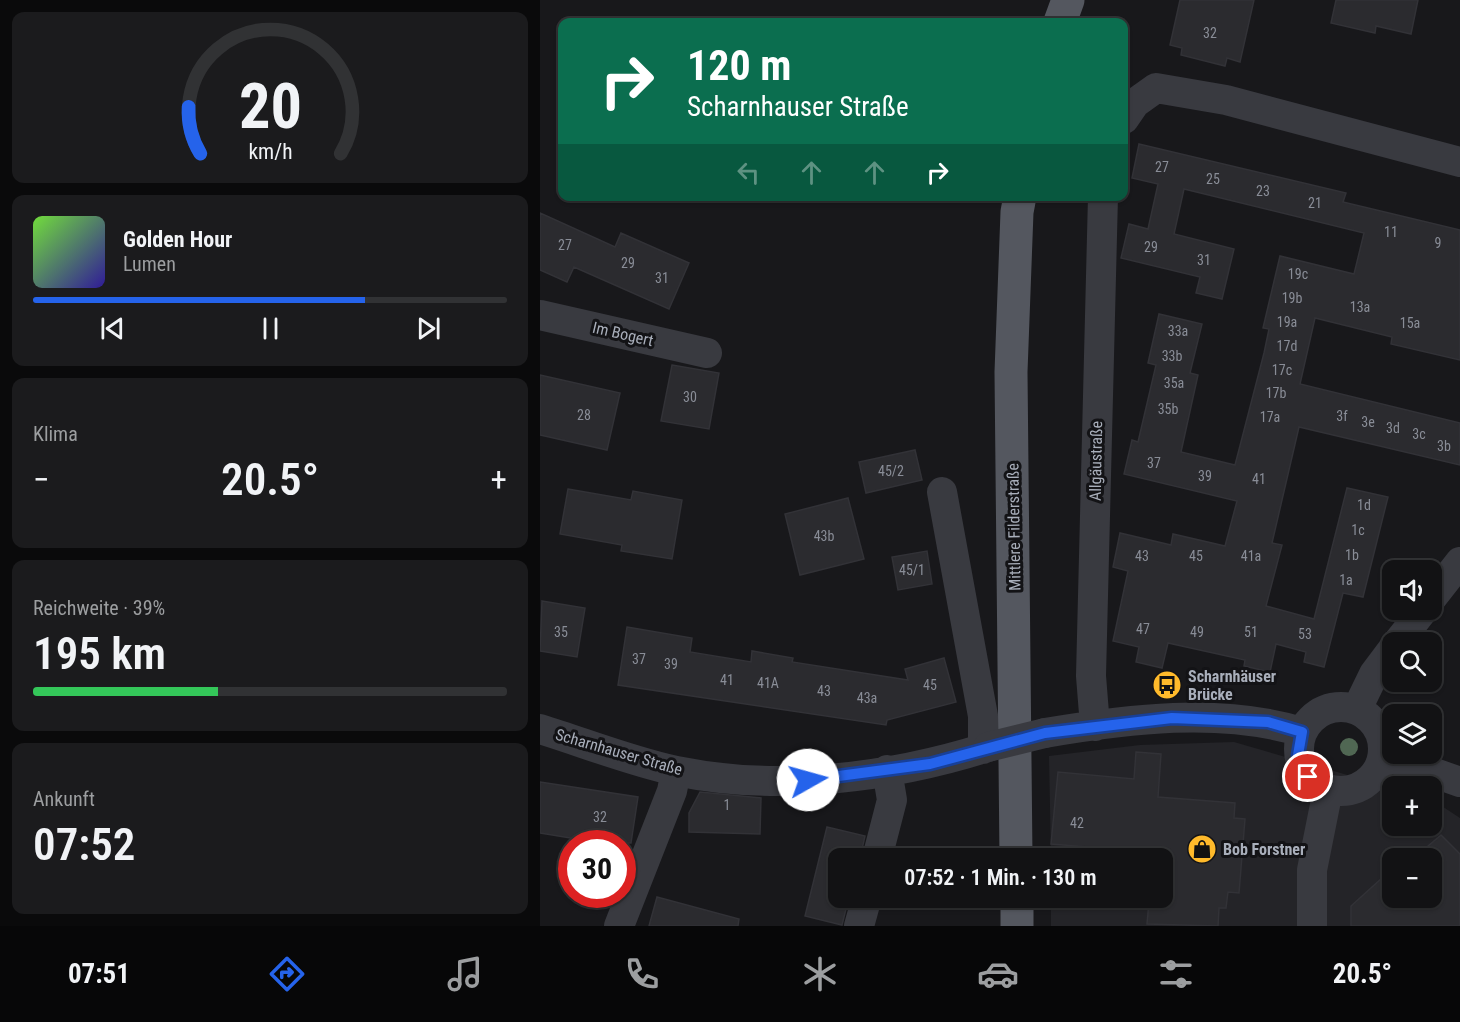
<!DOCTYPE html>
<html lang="de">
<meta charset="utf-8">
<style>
:root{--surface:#121214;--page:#1b1b1d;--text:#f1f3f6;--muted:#9c9ea0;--line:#313234;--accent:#2563eb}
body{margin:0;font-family:"Roboto Condensed",sans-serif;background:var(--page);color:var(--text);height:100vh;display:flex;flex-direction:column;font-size:22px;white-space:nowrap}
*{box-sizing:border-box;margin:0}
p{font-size:20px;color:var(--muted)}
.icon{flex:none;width:33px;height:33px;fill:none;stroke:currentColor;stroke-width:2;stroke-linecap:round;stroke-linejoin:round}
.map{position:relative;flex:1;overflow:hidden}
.sheet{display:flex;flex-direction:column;gap:12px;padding:12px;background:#0a0a0b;width:540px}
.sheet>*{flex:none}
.top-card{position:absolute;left:18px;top:18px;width:570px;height:183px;border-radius:12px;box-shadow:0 2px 4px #0004,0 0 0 2px var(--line);background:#0b6e4f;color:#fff;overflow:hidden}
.buttons{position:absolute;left:842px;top:560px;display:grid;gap:12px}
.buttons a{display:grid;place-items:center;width:60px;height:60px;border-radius:12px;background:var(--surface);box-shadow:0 2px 4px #0004,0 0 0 2px var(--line);font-size:30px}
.speed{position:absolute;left:18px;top:830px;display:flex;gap:12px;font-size:30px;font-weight:700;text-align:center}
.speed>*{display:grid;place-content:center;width:78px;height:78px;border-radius:50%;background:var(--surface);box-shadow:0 2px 4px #0004,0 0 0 2px var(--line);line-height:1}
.speed .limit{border:9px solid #d22;background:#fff;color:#111}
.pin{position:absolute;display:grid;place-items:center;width:51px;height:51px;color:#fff;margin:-26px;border:3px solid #fff;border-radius:50%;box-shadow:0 2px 6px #0007}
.me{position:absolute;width:66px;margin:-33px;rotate:83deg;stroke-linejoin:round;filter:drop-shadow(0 0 4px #0008)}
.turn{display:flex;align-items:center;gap:21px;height:126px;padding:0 30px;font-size:27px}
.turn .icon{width:78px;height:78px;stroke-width:2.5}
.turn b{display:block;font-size:42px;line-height:51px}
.lanes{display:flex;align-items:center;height:57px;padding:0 30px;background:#0003;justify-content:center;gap:30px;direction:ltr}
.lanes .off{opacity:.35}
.big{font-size:45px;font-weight:600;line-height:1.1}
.sheet .tile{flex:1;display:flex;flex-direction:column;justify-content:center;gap:9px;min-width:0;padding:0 21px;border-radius:12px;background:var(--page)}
.sheet .dial{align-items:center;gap:0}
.dial svg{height:156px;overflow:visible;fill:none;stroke:var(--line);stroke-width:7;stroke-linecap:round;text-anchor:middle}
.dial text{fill:var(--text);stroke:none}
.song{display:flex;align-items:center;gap:18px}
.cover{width:72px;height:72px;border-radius:9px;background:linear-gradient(135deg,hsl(100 70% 55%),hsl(250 70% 35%))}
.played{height:6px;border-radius:3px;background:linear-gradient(90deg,var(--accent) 70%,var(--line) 70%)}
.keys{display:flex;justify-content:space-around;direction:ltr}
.heat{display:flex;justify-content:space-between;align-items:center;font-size:33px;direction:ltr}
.charge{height:9px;border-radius:4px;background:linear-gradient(90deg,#34c759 39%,var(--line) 0)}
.trip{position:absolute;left:288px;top:848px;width:345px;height:60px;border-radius:12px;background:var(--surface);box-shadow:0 2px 4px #0004,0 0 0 2px var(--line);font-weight:600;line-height:60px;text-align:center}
.tab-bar{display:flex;height:96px;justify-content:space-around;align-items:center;background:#070708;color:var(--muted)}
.tab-bar .icon{width:42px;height:42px}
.tab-bar .active{color:var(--accent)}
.tab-bar b{font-size:27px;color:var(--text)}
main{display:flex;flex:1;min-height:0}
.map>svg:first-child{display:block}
.built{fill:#242428;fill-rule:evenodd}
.building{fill:#2b2b2f;stroke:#323237;stroke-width:1.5}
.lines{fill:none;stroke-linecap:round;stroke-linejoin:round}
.minor{stroke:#393a40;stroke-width:30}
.major{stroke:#54575f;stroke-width:33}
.minor-bridge{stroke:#393a40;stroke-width:30}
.tree{fill:#506753}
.route-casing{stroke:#184099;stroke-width:15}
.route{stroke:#2563eb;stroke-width:10}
.labels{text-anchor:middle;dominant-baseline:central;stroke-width:6;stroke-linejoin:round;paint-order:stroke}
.number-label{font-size:14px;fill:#898d97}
.street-label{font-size:16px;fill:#a9afbb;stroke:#131316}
.poi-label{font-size:16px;font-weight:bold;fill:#a9afbb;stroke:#131316;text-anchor:start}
</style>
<main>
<section class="sheet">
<div class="tile dial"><svg viewBox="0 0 100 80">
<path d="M14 69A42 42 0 1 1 86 69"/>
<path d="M14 69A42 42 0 0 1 8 45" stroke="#2563eb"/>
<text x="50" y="56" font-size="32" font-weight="700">20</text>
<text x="50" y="72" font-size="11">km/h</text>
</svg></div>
<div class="tile">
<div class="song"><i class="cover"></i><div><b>Golden Hour</b><p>Lumen</p></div></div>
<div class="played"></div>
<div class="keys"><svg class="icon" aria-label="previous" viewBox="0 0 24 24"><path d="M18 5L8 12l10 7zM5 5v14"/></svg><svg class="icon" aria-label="pause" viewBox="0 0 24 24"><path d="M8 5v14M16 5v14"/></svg><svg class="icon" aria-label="next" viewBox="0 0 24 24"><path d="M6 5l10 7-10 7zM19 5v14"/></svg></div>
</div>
<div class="tile"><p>Klima</p>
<div class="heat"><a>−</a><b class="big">20.5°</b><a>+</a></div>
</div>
<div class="tile"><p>Reichweite · 39%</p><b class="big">195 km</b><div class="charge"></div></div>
<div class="tile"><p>Ankunft</p><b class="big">07:52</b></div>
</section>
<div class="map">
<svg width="920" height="926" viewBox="0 0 920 926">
<rect width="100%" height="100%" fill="#18181b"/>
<path class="built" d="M694 742 852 788V825H891V799L920 818V926H511V897H622V858H511L509 756 600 745ZM852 858H891V897H852Z"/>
<path class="building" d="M640 0H714L700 62 687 58 685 66 641 55 642 48 630 45Z
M796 0H878L871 34 836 26 835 33 791 23Z
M599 144 806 193 803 202 920 230V360L851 344 852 337 775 318 760 384 920 423V465L759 427 732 543 742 545 726 606 774 619 807 488 848 497 823 597 803 593 784 667 764 662 766 652 736 644 730 672 704 666 705 660 628 643 622 668 596 662 599 647 573 641 588 571 573 567 580 533 631 545 633 534 685 546 697 501 584 474 592 440 598 442 616 365 608 363 619 314 662 324 650 373 658 375 641 452 695 465 724 353 729 329 723 328 740 256 814 274 824 233 644 189 634 234 694 249 682 299 656 293 660 277 581 258 589 224 608 229 618 184 592 178Z
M0 213 75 247 81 233 149 263 129 309 34 267 27 282 0 270Z
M132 365 179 373 169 429 121 421Z
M0 375 80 393 67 450 0 435Z
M375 450 382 480 326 493 319 462Z
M28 489 91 500 93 491 142 500 132 559 81 551 82 545 20 534Z
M308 498 324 559 260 575 245 514Z
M387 551 392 584 358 590 352 557Z
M2 601 45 608 37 657 0 651Z
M87 627 152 638 150 652 211 662 212 651 253 658 252 662 368 680 365 669 404 658 416 702 347 720 346 725 78 685Z
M596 752 621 754 618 797 695 803 694 818 705 819 699 893 688 892 686 908H679L678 926 607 924 609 902 580 900V897H622V858H583L584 850 511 844 518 772 594 779Z
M0 782 98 797 91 843H61L0 833Z
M160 792 221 798 220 834 149 832V813Z
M287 827 325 836 320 858H298V897H309L302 925 265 916Z
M901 835 920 854V926H811V906L852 869V897H891V858H874Z
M117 897 199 919 198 926H109Z"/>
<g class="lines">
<path class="minor" d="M584 119 595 103 616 88 686 100 920 162
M0 315 167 353
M402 492 443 716V749
M891 599 920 562
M858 642 884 609
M759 749a42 42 0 1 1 84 0a42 42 0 1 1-84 0Z
M817 709 834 674 852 650
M555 726 551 676 563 196
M0 729C45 743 90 761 136 771 238 792 350 778 448 747
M505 733C587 719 680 707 762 732
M844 755 920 782
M337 858 352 800 347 770
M79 926 132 791 136 771
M319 926 327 897
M772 926V870L788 790"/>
<path class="major" d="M520 22 528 0
M476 858 471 372 477 212 480 196
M477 897V926"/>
<path class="minor-bridge" d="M448 747 505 733"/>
</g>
<circle class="tree" cx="809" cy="747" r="9"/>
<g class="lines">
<g class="route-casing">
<path id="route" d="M268 780 390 764 505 733 632 718 728 722 762 732 758 755 768 777"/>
</g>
<use href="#route" class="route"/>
</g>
<defs>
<g id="bus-disc" transform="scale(1.5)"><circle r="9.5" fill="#ffba2b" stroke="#131316"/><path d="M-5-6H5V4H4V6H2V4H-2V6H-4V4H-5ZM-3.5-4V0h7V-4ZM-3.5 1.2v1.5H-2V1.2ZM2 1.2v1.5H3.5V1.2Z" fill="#111"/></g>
<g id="shop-disc" transform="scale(1.5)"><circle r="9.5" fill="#ffba2b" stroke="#131316"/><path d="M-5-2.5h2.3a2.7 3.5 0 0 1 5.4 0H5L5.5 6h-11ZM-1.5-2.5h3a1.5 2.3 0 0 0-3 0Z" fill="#111"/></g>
</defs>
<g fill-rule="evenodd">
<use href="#bus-disc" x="627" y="685"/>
<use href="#shop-disc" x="662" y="849"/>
</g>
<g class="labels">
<g class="number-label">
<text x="670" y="33">32</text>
<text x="622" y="167">27</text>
<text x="673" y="179">25</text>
<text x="723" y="191">23</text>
<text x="775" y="203">21</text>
<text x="851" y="232">11</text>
<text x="898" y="243">9</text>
<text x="25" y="245">27</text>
<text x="611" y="247">29</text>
<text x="664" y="260">31</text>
<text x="88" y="263">29</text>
<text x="758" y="274">19c</text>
<text x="122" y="278">31</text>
<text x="752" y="298">19b</text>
<text x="820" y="307">13a</text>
<text x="747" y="322">19a</text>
<text x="870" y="323">15a</text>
<text x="638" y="331">33a</text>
<text x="747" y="346">17d</text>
<text x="632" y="356">33b</text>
<text x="742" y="370">17c</text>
<text x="634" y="383">35a</text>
<text x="736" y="393">17b</text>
<text x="150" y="397">30</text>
<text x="628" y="409">35b</text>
<text x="44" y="415">28</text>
<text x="802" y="416">3f</text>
<text x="730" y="417">17a</text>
<text x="828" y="422">3e</text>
<text x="853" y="428">3d</text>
<text x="879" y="434">3c</text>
<text x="904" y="446">3b</text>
<text x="614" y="463">37</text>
<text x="351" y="471">45/2</text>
<text x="665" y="476">39</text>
<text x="719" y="479">41</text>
<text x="824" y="505">1d</text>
<text x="818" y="530">1c</text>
<text x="284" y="536">43b</text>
<text x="812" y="555">1b</text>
<text x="602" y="556">43</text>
<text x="656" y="556">45</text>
<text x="711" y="556">41a</text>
<text x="372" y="570">45/1</text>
<text x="806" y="580">1a</text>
<text x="603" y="629">47</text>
<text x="21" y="632">35</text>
<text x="657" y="632">49</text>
<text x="711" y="632">51</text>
<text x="765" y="634">53</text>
<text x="99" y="659">37</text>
<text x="131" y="664">39</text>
<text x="187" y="680">41</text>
<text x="228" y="683">41A</text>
<text x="390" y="685">45</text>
<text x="284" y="691">43</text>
<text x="327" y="698">43a</text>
<text x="187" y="805">1</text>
<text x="60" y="817">32</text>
<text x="537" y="823">42</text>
</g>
<g class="street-label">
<text transform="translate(83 334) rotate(13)">Im Bogert</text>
<text transform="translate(556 461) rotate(-89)">Allgäustraße</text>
<text transform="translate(474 527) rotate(-91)">Mittlere Filderstraße</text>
<text transform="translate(79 752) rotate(16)">Scharnhauser Straße</text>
</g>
<g class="poi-label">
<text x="648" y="676">Scharnhäuser<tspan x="648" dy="18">Brücke</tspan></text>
<text x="683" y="849">Bob Forstner</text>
</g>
</g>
</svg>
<div class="buttons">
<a><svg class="icon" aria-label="sound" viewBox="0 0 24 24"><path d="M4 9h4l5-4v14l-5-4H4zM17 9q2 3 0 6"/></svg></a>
<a><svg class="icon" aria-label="search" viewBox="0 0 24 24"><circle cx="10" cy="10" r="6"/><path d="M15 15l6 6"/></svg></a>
<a><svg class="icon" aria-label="layers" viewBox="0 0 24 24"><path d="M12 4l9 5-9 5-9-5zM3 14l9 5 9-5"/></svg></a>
<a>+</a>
<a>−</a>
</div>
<div class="speed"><div class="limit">30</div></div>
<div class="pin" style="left:768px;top:777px;background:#d93025"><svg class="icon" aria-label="arrive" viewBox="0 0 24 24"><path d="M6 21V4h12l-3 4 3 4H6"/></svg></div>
<svg class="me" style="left:268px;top:780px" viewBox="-20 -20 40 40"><circle r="19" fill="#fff"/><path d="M0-13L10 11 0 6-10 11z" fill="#2563eb"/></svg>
<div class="trip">07:52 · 1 Min. · 130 m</div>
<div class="top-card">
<div class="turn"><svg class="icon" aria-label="right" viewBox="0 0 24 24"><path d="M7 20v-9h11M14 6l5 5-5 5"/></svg><div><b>120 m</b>Scharnhauser Straße</div></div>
<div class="lanes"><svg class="icon off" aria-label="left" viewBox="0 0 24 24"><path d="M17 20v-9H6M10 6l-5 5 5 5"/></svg><svg class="icon off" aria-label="ahead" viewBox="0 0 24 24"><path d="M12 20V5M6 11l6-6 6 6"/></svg><svg class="icon off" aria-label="ahead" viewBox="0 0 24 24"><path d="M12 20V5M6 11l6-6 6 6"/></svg><svg class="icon" aria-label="right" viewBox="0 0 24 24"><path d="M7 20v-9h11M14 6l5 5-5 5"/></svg></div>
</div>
</div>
</main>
<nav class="tab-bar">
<b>07:51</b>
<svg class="icon active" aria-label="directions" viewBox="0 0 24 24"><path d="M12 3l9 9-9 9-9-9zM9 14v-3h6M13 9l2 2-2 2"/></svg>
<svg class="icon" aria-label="music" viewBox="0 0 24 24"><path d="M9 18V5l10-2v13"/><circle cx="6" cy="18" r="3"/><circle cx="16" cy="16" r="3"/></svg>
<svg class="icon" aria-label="phone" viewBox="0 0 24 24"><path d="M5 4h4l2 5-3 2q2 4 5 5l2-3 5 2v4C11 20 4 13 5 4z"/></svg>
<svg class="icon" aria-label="climate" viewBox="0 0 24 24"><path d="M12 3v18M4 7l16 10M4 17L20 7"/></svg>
<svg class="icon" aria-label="car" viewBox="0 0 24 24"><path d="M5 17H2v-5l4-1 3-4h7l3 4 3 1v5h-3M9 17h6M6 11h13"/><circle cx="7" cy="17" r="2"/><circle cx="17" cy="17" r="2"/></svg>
<svg class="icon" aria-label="filters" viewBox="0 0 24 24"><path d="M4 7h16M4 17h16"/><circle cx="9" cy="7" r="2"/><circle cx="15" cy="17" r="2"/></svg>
<b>20.5°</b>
</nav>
